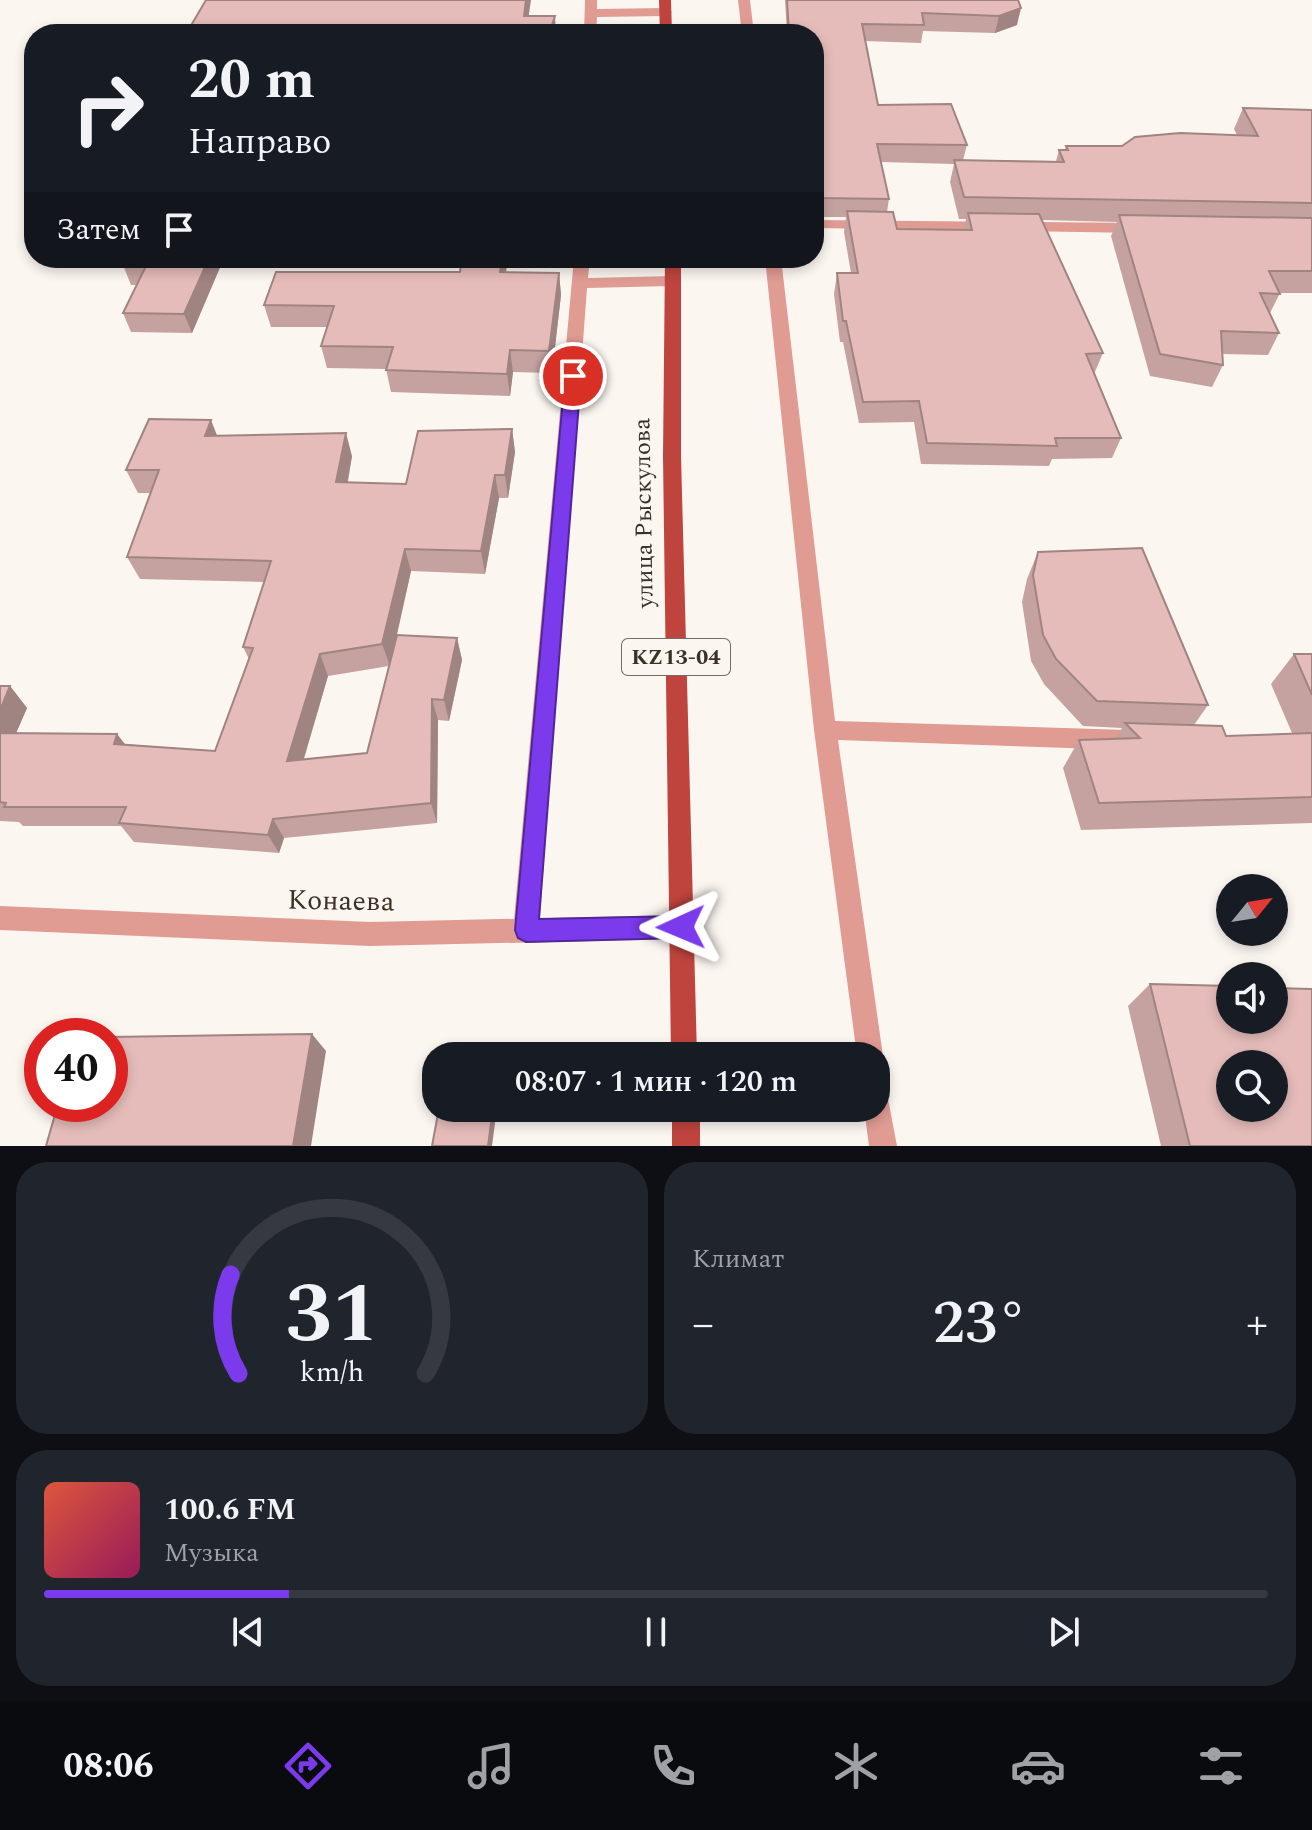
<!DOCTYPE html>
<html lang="ru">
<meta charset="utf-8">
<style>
:root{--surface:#171b24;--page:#20242c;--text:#f1f3f6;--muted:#9ea1a6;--line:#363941;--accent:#7c3aed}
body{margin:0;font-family:Spectral,serif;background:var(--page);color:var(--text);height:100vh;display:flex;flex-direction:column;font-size:30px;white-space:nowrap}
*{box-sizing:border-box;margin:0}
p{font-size:26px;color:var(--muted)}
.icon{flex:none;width:44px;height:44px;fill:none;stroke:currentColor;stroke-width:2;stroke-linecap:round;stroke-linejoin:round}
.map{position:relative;height:1146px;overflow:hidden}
.details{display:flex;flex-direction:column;gap:16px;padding:16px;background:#0d0f14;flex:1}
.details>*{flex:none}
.banner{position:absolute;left:24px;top:24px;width:800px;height:244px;border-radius:32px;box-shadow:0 4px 12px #0003;background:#171b24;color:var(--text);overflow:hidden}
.needle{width:52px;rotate:60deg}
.buttons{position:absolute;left:1216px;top:874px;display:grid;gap:16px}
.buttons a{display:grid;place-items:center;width:72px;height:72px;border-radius:50%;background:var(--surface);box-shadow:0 4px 12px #0003;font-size:40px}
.speed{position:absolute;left:24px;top:1018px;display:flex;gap:16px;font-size:40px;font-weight:700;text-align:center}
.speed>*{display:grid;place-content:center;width:104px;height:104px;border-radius:50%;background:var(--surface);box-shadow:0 4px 12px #0003;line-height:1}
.speed .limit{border:12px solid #d22;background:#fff;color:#111}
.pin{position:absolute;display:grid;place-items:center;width:68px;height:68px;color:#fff;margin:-34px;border:4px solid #fff;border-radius:50%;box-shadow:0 2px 8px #0007}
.me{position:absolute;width:88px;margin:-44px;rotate:269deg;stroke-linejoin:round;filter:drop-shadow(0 0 6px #0008)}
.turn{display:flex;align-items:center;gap:28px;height:168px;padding:0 32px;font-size:36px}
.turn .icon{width:104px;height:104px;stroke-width:2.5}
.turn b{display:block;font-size:56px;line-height:68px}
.then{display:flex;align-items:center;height:76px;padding:0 32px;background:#0003;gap:16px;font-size:30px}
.big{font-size:60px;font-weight:600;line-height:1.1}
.details .widget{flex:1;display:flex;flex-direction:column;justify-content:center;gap:12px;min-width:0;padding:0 28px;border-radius:32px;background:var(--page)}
.details .dial{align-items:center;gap:0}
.dial svg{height:208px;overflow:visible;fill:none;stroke:var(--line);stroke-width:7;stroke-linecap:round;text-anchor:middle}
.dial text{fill:var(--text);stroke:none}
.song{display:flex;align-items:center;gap:24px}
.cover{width:96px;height:96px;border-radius:12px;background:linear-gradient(135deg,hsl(10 70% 55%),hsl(330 70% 35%))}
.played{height:8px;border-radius:4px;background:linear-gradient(90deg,var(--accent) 20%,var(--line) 20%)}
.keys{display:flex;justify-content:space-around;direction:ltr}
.heat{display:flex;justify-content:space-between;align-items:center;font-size:44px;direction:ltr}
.details .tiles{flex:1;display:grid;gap:16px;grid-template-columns:1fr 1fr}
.widget:last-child{grid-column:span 2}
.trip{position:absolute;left:422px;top:1042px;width:468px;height:80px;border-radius:32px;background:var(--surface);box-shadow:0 4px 12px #0003;font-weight:600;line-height:80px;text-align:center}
.tab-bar{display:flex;height:128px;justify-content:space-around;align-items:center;background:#090b0e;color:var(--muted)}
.tab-bar .icon{width:56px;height:56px}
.tab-bar .selected{color:var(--accent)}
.tab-bar b{font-size:36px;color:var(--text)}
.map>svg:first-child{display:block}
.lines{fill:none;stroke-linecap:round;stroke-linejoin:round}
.service{fill:#e09b93;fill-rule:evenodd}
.minor{fill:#e09b93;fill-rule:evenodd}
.tertiary{fill:#e09b93;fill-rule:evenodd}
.primary{fill:#c0443e;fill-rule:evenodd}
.wall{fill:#c5a2a0;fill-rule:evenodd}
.shaded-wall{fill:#a08482}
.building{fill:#e5bcba;stroke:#a08482;stroke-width:2;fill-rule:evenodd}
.route{fill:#7c3aed;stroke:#51269a;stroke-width:2}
.labels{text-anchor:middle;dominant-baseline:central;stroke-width:8;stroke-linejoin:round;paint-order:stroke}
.shield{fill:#fcf6f1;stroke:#766c64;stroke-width:2}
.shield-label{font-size:22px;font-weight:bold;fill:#3c3127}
.street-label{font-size:24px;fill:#3c3127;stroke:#fcf6f1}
.near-street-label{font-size:28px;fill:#3c3127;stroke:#fcf6f1}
</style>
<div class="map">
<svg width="1312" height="1146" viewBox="0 0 1312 1146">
<rect width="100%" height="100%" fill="#fcf6f1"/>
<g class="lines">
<path class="service" d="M585 0H597V9L666 8 672 12 666 16 597 17 596 34H584Z
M738 0H750L754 34H742Z
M574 258H590L588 278 672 276 680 281 672 286 587 288 539 930 535 939 526 942 517 939 513 930Z
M765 258H781L835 721 1128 730 1136 733 1139 740 1136 747 1128 750 838 740 883 1056 876 1067V1056H857L814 730Z
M876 1084 886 1088 897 1146H869L864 1108H876Z"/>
<path class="minor" d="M814 220 1140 223 1148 228 1140 233 814 228Z"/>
<path class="tertiary" d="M0 906 370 922 681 915 690 918 694 927 690 936 681 939 370 946 0 930Z"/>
<path class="primary" d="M659 0H671L672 34H660Z
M665 258H681V456L697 1056H671L663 456Z
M672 1108H700V1146H672Z"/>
</g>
<path class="wall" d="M785 0H1018L1017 25 995 33 923 31 921 43 865 41 878 105 967 145 963 160 1056 161 1059 150H1065L1066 146H1122L1237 135 1234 129 1243 108 1312 110V293H1280L1270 313 1279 333 1268 355 1222 354 1223 365 1212 387 1150 376 1111 236 1117 222 1042 220 1103 353 1094 374 1121 438 1112 458 1052 459 1049 466 921 464 914 422 859 423 843 342H840L834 294 837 273H851L844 232 846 217H819L814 186V34H787ZM881 162 954 164 950 182 959 219H966L964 230 897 229 887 212 889 199Z
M224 258 192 333 131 332 123 313 136 285H131L123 265Z
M460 272 559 273 561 295 552 373 513 372 510 396 391 392 386 369 327 368 321 346 327 327H271L264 305Z
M512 429 515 452 508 498H499L485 574 411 571 390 664 457 638 462 660 449 721 438 720 437 823 284 838 279 853 134 842 121 826H23L19 822 0 821V686H10L27 708 16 733 117 734 125 744 215 751 249 659 243 647 264 582 140 579 127 557 151 493H138L126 470 217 436 352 456 348 482 406 484ZM389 666 367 753 304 759 328 676Z
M1038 552 1208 705 1194 725 1226 736 1292 733 1271 684 1294 654H1312V823L1081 830 1063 768 1079 740 1115 739 1122 728 1083 726 1044 684 1031 661 1022 602 1027 579Z
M1150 984 1312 1146H1161L1128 1006Z"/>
<path class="shaded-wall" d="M526 0H531L526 34 524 16Z
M1021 8 1017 25 995 33 999 16Z
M555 16 556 34H549Z
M209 258H224L192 333 184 314Z
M502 258H508L503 294 500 272Z
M559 273 561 295 552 373 549 351Z
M510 350 513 372 510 396 507 374Z
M211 420 220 443 205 436Z
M512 429 515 452 508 498 505 475Z
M346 433 352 456 343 505 336 482Z
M495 475 499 498 485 574 481 551Z
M405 549 411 571 390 666 382 644Z
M457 638 462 660 449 721 444 700Z
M320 654 328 676 297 781 287 761Z
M10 686 27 708 7 754 0 745V710Z
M432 699 438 720 437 823 431 803Z
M117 734 132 754 114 744Z
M273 819 284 838 279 853 268 835Z
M312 1034 326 1051 311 1146H293Z
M493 1108H497L492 1146H488Z"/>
<path class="building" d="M206 0H526L524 16H555L549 34H186Z
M787 0H1018L1021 8 999 16 922 13 924 25 862 24 878 105 951 104 967 145 877 144 889 199 821 198 814 154V34H789Z
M1243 108 1312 110V203L964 197 954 160 1064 162 1059 150H1068L1066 146H1122L1135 137 1180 133 1258 136Z
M847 211 893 212 897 229 972 230 968 213 1039 214 1103 353 1086 354 1121 438H1055L1057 446 927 443 919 401 863 402 846 321H843L837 273H858Z
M1119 215 1312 218V271H1269L1280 294 1260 293 1279 333 1221 331 1223 365 1160 354Z
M127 258H209L184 314 123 313 146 266 123 265Z
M462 258H502L500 272 559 273 549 351 510 350 507 374 386 370 393 347 321 346 334 306 264 305 276 272H460Z
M149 419 211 420 205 436 346 433 336 482 406 484 418 431 512 429 505 475H495L481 551 405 549 382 644 320 654 287 761 367 753 397 635 457 638 444 700 432 699 431 803 273 819 268 835 119 823 126 807H4L6 803 0 802V733L117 734 114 744 215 751 253 648 243 647 271 561 127 557 159 470H126Z
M1142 548 1208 705 1097 701 1056 659 1043 635 1033 575 1038 552Z
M1294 654H1312V695Z
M0 686H10L0 710Z
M1125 723 1222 726 1226 736 1312 733V797L1099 803 1079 740 1140 738Z
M1150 984 1230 986V1020H1274V988L1312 989V1146H1190ZM1230 1064H1274V1108H1230Z
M312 1034 293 1146H46L58 1104H110V1037Z
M439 1108H493L488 1146H432Z"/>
<path class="route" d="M573 370 581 376 539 919 681 916 689 919 693 927 689 935 681 938 526 942 518 938 515 930 565 376Z"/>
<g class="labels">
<rect class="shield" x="622" y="639" width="108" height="36" rx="6"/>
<g class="shield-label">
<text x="676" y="657">KZ13-04</text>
</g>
<g class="street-label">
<text transform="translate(644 513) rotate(-91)">улица Рыскулова</text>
</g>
<g class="near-street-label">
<text transform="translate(341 901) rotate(1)">Конаева</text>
</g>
</g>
</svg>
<div class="buttons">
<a><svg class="needle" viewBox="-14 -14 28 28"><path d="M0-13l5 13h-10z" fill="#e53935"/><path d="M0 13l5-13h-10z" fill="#9ea1a6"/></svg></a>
<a><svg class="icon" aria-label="sound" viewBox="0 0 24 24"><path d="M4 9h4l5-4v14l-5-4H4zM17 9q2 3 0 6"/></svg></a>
<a><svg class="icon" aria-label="search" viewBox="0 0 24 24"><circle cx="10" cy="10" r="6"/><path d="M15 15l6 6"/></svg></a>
</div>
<div class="speed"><div class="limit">40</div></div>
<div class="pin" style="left:573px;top:376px;background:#d93025"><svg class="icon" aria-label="arrive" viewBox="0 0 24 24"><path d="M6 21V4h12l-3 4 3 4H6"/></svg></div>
<svg class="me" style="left:681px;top:927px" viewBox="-20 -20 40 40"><path d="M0-17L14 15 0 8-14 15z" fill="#7c3aed" stroke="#fff" stroke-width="4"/></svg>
<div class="trip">08:07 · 1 мин · 120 m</div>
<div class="banner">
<div class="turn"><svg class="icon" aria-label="right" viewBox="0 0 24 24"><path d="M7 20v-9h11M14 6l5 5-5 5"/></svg><div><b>20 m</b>Направо</div></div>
<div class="then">Затем<svg class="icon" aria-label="arrive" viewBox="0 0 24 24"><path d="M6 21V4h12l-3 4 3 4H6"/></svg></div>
</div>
</div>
<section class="details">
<div class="tiles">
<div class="widget dial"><svg viewBox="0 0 100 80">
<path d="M14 69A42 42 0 1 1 86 69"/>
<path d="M14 69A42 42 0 0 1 11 31" stroke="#7c3aed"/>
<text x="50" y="56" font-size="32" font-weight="700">31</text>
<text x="50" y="72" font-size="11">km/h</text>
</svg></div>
<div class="widget"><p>Климат</p>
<div class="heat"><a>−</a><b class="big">23°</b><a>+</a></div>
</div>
<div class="widget">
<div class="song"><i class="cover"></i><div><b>100.6 FM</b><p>Музыка</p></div></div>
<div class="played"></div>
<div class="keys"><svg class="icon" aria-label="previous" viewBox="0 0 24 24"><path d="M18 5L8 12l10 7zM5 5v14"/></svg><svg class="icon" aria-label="pause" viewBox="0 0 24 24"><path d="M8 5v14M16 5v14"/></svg><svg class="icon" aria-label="next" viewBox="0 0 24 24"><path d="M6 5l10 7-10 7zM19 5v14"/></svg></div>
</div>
</div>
</section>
<nav class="tab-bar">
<b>08:06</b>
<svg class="icon selected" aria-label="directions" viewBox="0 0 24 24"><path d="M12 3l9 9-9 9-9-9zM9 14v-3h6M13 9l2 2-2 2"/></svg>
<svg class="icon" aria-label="music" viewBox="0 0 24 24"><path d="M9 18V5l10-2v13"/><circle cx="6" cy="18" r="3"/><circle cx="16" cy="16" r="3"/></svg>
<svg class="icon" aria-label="phone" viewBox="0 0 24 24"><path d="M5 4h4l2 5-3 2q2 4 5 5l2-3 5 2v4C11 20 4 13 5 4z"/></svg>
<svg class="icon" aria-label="climate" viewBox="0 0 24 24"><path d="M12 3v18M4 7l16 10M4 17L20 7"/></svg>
<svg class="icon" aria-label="car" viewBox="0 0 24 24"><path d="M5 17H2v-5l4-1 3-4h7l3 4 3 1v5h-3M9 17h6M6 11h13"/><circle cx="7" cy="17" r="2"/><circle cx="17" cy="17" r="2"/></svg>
<svg class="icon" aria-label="filters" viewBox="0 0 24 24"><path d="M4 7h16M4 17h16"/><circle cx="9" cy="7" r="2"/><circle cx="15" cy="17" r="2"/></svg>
</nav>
